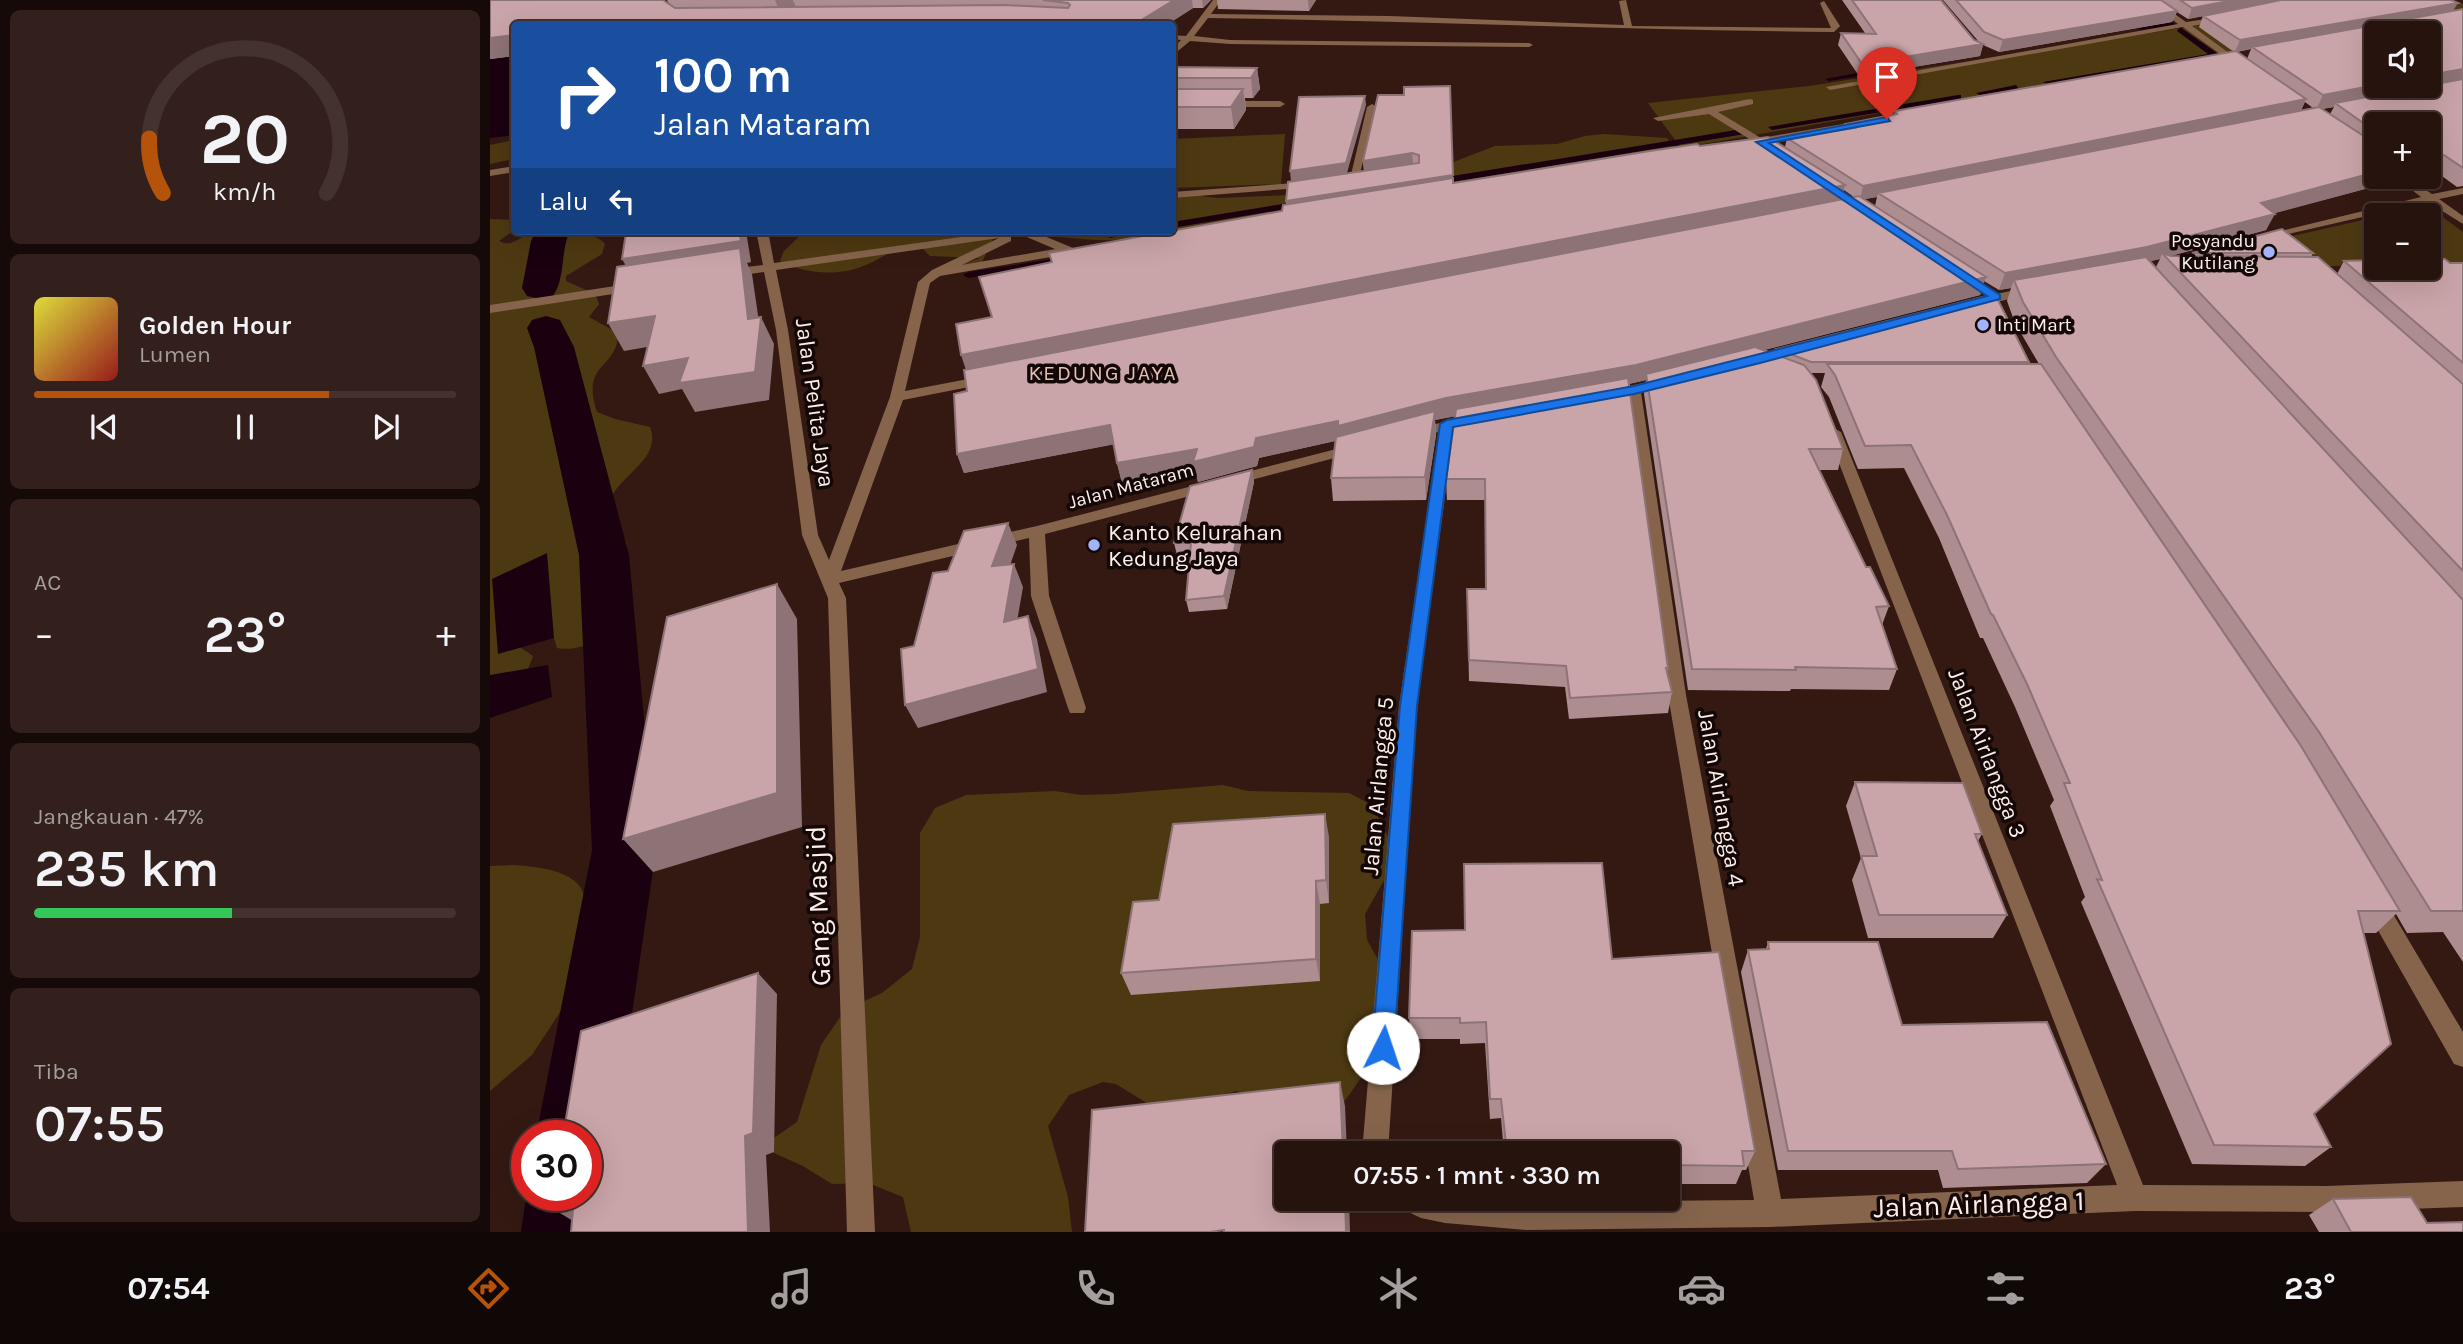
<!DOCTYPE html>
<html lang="id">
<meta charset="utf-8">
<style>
:root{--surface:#27130e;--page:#33201c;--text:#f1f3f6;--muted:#a49e9e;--line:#43322e;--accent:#b45309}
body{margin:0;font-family:Karla,sans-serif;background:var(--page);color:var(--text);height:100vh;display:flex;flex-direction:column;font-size:26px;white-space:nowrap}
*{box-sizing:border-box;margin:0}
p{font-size:23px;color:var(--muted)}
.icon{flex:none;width:38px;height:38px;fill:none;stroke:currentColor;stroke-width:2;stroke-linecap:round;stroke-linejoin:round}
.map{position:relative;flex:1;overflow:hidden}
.drawer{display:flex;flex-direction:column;gap:10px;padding:10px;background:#150a08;width:490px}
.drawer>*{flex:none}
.hud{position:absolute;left:21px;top:21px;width:665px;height:214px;border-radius:7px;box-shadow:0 7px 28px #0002,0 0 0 2px var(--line);background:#1a4fa0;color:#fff;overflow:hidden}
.controls{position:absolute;left:1874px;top:21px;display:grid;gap:14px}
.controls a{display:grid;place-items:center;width:77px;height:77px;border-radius:7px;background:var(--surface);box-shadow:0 7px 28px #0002,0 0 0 2px var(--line);font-size:35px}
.speed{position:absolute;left:21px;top:1120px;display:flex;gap:14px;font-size:35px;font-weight:700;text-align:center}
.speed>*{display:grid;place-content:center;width:91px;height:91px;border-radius:50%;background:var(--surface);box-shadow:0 7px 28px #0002,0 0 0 2px var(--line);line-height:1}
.speed .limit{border:10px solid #d22;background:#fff;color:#111}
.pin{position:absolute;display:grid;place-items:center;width:60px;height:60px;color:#fff;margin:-72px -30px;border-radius:50% 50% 50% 0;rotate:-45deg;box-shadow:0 0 7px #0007}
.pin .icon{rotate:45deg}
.me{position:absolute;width:77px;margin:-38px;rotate:4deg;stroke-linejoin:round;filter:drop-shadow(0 0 5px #0008)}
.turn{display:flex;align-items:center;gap:24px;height:147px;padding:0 28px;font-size:32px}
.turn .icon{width:91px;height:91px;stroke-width:2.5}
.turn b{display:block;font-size:49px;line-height:60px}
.then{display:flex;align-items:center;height:66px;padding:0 28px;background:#0003;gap:14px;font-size:26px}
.big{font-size:52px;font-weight:600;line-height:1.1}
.drawer .widget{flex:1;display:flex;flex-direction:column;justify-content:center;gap:10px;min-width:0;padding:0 24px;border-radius:10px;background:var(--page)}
.drawer .dial{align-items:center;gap:0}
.dial svg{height:182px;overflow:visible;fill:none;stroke:var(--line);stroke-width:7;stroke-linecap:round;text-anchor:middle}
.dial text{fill:var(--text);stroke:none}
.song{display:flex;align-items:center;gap:21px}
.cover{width:84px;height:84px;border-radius:10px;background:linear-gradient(135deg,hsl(60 70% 55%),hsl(0 70% 35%))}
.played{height:7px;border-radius:4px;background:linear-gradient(90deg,var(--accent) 70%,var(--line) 70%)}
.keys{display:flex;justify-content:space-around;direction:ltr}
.heat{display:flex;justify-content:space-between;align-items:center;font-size:38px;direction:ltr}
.charge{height:10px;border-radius:5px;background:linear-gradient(90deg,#34c759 47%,var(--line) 0)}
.trip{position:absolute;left:784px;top:1141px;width:406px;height:70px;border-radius:7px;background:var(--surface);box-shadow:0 7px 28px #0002,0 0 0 2px var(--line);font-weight:600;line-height:70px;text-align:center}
.dock{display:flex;height:112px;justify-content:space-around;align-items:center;background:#100806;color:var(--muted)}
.dock .icon{width:49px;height:49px}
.dock .on{color:var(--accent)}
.dock b{font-size:32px;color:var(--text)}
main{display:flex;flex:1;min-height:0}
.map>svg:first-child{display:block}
.green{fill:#4d3911}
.water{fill:#1b000f}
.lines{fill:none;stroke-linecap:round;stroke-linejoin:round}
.stream{fill:#1b000f;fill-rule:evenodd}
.canal{fill:#1b000f;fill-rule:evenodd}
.minor{fill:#85644b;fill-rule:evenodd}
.wall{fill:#ad8d90;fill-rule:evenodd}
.shaded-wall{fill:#8d7376}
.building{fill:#c9a4a8;stroke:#8d7376;stroke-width:2}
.route{fill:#1a73e8;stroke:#114b97;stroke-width:2}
.poi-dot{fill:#a3b2fd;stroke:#130806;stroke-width:2.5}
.labels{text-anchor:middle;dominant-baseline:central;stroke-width:7;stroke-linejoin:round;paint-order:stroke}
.far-poi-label{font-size:19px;fill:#feeeea;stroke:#130806;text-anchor:end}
.far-street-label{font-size:19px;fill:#feeeea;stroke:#130806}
.far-neighbourhood-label{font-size:21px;letter-spacing:2px;fill:#e5c0b7;stroke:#130806}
.street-label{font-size:23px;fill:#feeeea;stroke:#130806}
.poi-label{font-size:23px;fill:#feeeea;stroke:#130806;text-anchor:start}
.near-street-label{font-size:28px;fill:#feeeea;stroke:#130806}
</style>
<main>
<section class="drawer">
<div class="widget dial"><svg viewBox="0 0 100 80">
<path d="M14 69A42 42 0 1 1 86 69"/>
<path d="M14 69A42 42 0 0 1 8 45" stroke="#b45309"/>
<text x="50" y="56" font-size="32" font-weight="700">20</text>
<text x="50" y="72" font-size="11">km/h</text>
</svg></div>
<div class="widget">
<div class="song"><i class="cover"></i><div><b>Golden Hour</b><p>Lumen</p></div></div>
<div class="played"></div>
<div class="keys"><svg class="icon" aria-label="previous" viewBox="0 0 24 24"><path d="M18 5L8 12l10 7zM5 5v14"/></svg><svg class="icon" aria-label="pause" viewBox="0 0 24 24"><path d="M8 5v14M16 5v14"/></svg><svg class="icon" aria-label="next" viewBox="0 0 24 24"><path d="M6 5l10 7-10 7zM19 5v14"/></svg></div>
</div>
<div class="widget"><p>AC</p>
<div class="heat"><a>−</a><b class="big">23°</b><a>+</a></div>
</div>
<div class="widget"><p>Jangkauan · 47%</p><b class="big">235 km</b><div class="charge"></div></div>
<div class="widget"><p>Tiba</p><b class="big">07:55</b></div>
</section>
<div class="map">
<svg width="1973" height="1232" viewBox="0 0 1973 1232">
<rect width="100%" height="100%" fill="#341913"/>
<path class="green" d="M1872 0H1963L1973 4V10L1191 148 1158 103 1319 86Z
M795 134 791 184 683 188 682 139Z
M1114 134 1177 138 1185 149 761 222 715 224 683 231 682 193 728 198 801 195 961 163 1005 146 1067 144 1095 136Z
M24 140V159L0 164V145Z
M1936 205 1973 232V266H1939V215H1892Z
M1886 217V266H1776L1755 247Z
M0 219 24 220V230L9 241C24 249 31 234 45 231 63 227 103 230 115 244L112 254 76 276V281L105 294 109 304 99 317 128 333C128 370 90 361 107 412L125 419 160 427C176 469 100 481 119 532L132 535 137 544C130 555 117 569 114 581 111 591 120 597 122 606 126 636 92 653 67 648L64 638 22 642 43 656 38 669 0 681Z
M315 231H681C656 237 632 241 606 240 571 238 538 231 503 239L492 262 452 272 490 258 440 256 432 248C402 246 401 254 376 265 348 277 315 274 290 261L294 251Z
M733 785 758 791 859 793 882 805 902 845 901 868 875 914 877 940 890 963 884 1047 873 1075 854 1102 780 1101 746 1091 673 1113 626 1084 613 1082 579 1095 558 1126 578 1197 582 1232H421L413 1197 378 1183 342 1184 313 1166 271 1147 307 1122 331 1045 355 1010 392 993 422 969 430 937V833L445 808 476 795 565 791 591 795 624 794Z
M23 865C53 867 106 872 93 915L100 927V957L97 971 42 1055 0 1091V866Z"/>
<path class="water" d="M24 56V135L0 138V59Z
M57 553 64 638 8 654 2 579Z
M58 665 62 697 0 718V675Z"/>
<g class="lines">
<path class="stream" d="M1682 21 1685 25 1651 30 1647 28Z
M1690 27 1727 53V57L1557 84 1553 82 1718 54 1687 31Z
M1388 69 1391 73 1339 81 1335 79Z
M1526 85 1529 89 1490 95 1486 93Z
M1468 95H1471V99L1282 130 1278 127Z
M1252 129 1255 130V134L944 185 939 182 944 179Z
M811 201 816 204 814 206 682 228V222Z
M626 231H651L620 238 615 235Z
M583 256 587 257V261L478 278 473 275 478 272Z"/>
<path class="canal" d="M46 231H80C70 251 76 277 63 296L50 299 37 296 32 288 41 241Z
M56 316 70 320 84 347 139 555 166 850 124 1136 112 1163 104 1167 115 1195 113 1232H31L37 1190V1195H96V1136H46L102 850 89 555 44 347 37 328 42 320Z"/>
<path class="minor" d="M723 0H731L721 14 900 16 1134 25 1129 1 1136 0 1142 26 1341 28 1330 3 1334 1 1350 26 1344 32C1135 30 927 21 718 18L704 36 740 40 1039 43 1043 45 1039 47 740 44 700 41 682 56V49L691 40 682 39V35L696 36Z
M1656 0H1665L1696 22 1737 16V20L1702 26 1758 67 1751 69 1693 27 1340 90 1336 87 1688 24Z
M1260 99 1263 100V104L1228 112 1271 138 1377 120 1382 123 1278 143 1274 147 1257 145V141L1261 140 1219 114 1168 121 1163 118Z
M682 101H790L795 104 790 107H682Z
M882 104 887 107 869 177 860 179 877 107Z
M24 166V172L0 176V170Z
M1905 177H1916L1942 194 1973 188V194L1949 199 1973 216V224L1938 202 1772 240 1766 237 1931 197Z
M819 182 824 185 823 187 682 198V192Z
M266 231H278L284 263 514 231H542L588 250 578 254 450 276 440 283 415 391 499 375 506 379 499 383 413 400 351 571 547 526 866 444 873 448 871 451 555 534 559 596 596 708 594 713H580L578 708 541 596 539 538 349 583 356 598 385 1232H357L338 598 312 535 286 330 274 272 239 277 233 273 239 269 273 265ZM532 235 565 249 472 265 521 241V237ZM509 238 442 270 428 282 400 397 339 560 328 535 298 330 286 270Z
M145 283 149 284V290L0 313V305Z
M1540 287 1544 288V294L1482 307 1476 303 1482 299Z
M1177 378 1184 382 1182 385 1151 392 1196 695 1291 1199 1627 1185 1337 432 1344 428 1351 432 1653 1185 1836 1186 1973 1181V1207L1836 1212 1645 1211 1280 1227 1036 1230 955 1223 931 1218 912 1209 909 1199H994L1036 1202 1264 1200 1178 695 1138 395 1116 399 1109 395 1111 392Z
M985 415 992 419 990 422 964 428 927 706 898 1153H872L909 706 949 432 924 437 917 433 919 430Z
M1885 894 1893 897 1973 1032V1067L1964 1064 1877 911 1874 904 1877 897Z"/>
</g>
<path class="wall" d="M0 0H173L179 4 177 0H721L713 8H703L678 24H24V56L0 59Z
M727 0H826L819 11 728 9Z
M1352 0H1451L1484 40 1489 42 1453 0H1961L1963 11 1973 9V186L1967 187 1945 171 1939 172V124H1886V177L1905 181 1784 213 1776 230 1680 256 1700 257 1702 253H1823L1821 257 1847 274 1854 261 1973 263V962L1953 932 1917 933 1906 914 1886 933H1873L1824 1114 1841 1147 1815 1166 1702 1164 1591 902 1595 897 1560 806 1564 800 1525 707 1493 638H1490L1449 538 1414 468 1368 469 1339 397 1331 387 1335 373H1321L1353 449 1348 470H1329L1376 567 1399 606 1392 625 1407 669 1399 690 1301 689 1300 691 1198 690 1154 394 1156 380 1139 384 1178 668 1177 675 1182 692 1178 713 1079 719 1075 687 979 681 977 589H996L995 500H957L956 479 965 416 945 420 946 435 936 500 843 501 841 478 845 441 769 458 767 466 708 482 705 470 632 483 627 463 624 444 474 473 467 454 477 391 476 370 502 317 562 263 559 253 792 211 796 204V201L874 171 873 161 914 95 960 86 963 183 1210 146 1295 147 1297 138 1354 129 1356 124 1404 115 1405 111 1744 52 1709 27 1713 16 1698 19 1687 12 1682 22 1509 52 1493 45 1490 56 1369 76 1348 45 1351 33H1375ZM1761 49 1757 59 1747 52ZM1815 102 1823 108 1811 110ZM1844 107 1840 114 1832 109ZM1354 190 1364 197 1352 199ZM1387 197 1385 206 1374 199ZM1670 259 1666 267 1660 261ZM1494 281 1509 290 1521 288 1517 301 1525 323 1549 364H1538L1539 362 1287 349 1286 354 1274 350 1490 295Z
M682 67 767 68 770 89 763 98H755L756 110 744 129H682Z
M762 470 764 482 737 609 699 612 696 600 700 555H687L684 543Z
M1365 782 1492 834 1488 841 1517 915 1503 938H1378L1362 880 1371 858 1356 806Z
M839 837V903L830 904V981L641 995 631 973 669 900Z
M1278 942 1412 1025 1616 1164 1597 1183 1453 1188 1448 1170H1288L1251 972 1258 950 1276 949Z
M1122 959 1265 1151 1256 1170H1252L1246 1184H1178V1153H1014L1011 1118 1000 1119 995 1043 970 1044V1039H921L919 1018Z
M1843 1199 1937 1223 1973 1232H1829L1819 1215Z"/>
<path class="shaded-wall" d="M285 0H303L306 7 292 17Z
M684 0H702L703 8 678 24H645Z
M712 0H721L713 8Z
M818 0H826L819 11Z
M1744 0H1797L1698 19 1702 8Z
M1968 3 1961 14 1762 47 1761 49 1745 52 1750 40Z
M1687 11 1682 22 1509 52 1513 40Z
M24 35V56L0 59V38Z
M1493 44 1490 56 1369 76 1372 64Z
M767 68 770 89 763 98 761 78Z
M1973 69V81L1845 103 1844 107 1826 110 1833 95 1886 85 1939 86V75Z
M753 89 756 110 744 129 741 107Z
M875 96 876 105 857 173 801 181 800 171Z
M1816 99 1810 113 1388 193 1387 197 1370 200 1373 186Z
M922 153 923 163 874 171 873 161Z
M1954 155 1945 171 1939 172V158Z
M1886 172V177H1907L1905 181 1763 219 1771 203Z
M963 175V185L797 211 796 201Z
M1355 185 1351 204 478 376 471 355Z
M1785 214 1776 230 1677 257 1672 253 1670 259 1649 264 1524 280 1521 288 1509 290 1515 273Z
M249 231H256L261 262 257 263 262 274 270 329 271 317 284 344 279 400 205 412 192 389 169 394 153 366 268 339 144 280 132 259Z
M1496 277 1490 295 1157 380 1156 374V380L1143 383 945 420 946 435 936 500 935 477 849 440 769 458 767 466 708 482 705 470 632 483 627 463 766 438 956 398Z
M165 316 180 343 134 351 118 323Z
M620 425 626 444 474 473 467 454Z
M762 470 764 482 737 609 734 596Z
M518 523 527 545 512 589 502 566Z
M524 564 533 587 523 645 514 622Z
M287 584 307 619 312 827 163 872 133 839Z
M538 616 547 639 557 692 428 728 415 705Z
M835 814 839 837V903L836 880Z
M826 881 830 904V981L826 959Z
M268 973 287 994 284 1152 276 1155 280 1232H258L255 1136Z
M850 1082 855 1106 857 1153H853Z
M84 1198 88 1224 60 1207Z
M855 1199H859L860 1232H856Z"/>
<path class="building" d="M0 0H173L185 8 514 5 578 8 580 5 578 3 553 0H684L645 24H24V35L0 38Z
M1362 0H1451L1484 40 1493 44 1372 64 1351 33 1386 34Z
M1466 0H1671L1687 11 1513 40 1494 32Z
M1690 0H1744L1702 8Z
M1791 0H1961L1968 3 1750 40 1713 16Z
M1973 9V69L1939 75V33H1886V85L1833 95 1762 47Z
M1746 51 1816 99 1373 186 1297 138 1364 128 1356 124 1407 114 1405 111Z
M682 67 767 68 761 78H682Z
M1973 79V168L1954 155 1939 158V124H1886V132L1845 103Z
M960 86 963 175 796 201 798 182 929 163V155L922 153 873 161 888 95H914V87Z
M682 89H753L741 107H682Z
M875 96 856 163 800 171 809 97Z
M1829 107 1886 144V172L1771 203 1785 214 1657 247 1515 273 1388 193Z
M1278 137 1355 185 471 355 466 324 502 317 489 277 562 262 559 253 792 211 793 205 963 178V183L1160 151 1207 144 1210 146Z
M1369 196 1496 277 1146 365 956 398 848 426V421L766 438 764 447 703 462 707 449 627 463 620 425 467 454 464 394 477 391 474 370Z
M1792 229 1823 253H1702Z
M142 231H249L251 241 132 259 136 232Z
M250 248 258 319 271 317 265 372 189 383 198 358 153 366 165 316 118 323 127 267Z
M1672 253 1681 256 1828 257 1973 384V571Z
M1656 257 1973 600V911H1941L1829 732 1566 357 1533 302 1524 280Z
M1939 259H1955L1960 263H1973V363L1854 261 1886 260V268H1939Z
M1505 294 1539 362H1321L1287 349Z
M1265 347 1314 365 1326 380 1353 449H1319L1376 567H1380L1399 606 1386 607 1407 669 1305 667 1306 670 1202 669 1156 374Z
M1337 364H1551L1811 746 1910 911H1868L1901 1044 1824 1114 1841 1147 1724 1145 1607 879 1612 880 1574 783H1580L1537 684 1503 615 1501 614 1457 515 1421 445 1375 446 1345 375Z
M1138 378 1178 668H1176L1182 692 1080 698 1076 666 979 660 977 589H996L995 479H956L966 409Z
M945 411 935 477 841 478 846 437Z
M762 470 734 596 696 600 701 543H684L700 486Z
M518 523 502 566 524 564 514 622 538 616 548 669 415 705 411 649 424 646 443 573 458 571 474 531Z
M287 584V793L133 839 177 617Z
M1365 782 1473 783 1492 834H1485L1517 915H1389L1371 856H1387Z
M835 814 836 880 826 881V959L631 973 643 902 669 900 683 824Z
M1112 863 1122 959 1229 952 1265 1151H1252L1254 1166 1178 1165V1153H1017L1011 1099H1000L996 1022 970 1023V1018H919L922 931 975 930 974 864Z
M1278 942H1388L1412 1025 1557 1022 1616 1164 1468 1169 1462 1151H1298L1258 950 1279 949Z
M268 973 263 1133 255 1136 258 1232H81L84 1198 60 1207 62 1195H96V1136H73L91 1031Z
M850 1082 853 1153H796V1199H855L856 1232H734V1230L720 1232H595L602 1110Z
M1921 1197 1937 1223 1973 1222V1232H1861L1843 1199Z"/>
<path class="route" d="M1397 117 1400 121 1279 143 1510 295V299L1270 363 1144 394 963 427 927 706 904 1048 901 1056 893 1059 885 1056 882 1048 910 706 950 424 957 420 1144 386 1497 296 1266 142Z"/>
<g class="poi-dot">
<circle cx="1779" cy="252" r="7"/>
<circle cx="1493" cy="325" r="7"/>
<circle cx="604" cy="545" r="7"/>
</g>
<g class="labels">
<g class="far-poi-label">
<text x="1765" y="241">Posyandu<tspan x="1765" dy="22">Kutilang</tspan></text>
<text x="1507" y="325" text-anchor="start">Inti Mart</text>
</g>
<g class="far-street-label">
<text transform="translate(641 486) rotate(-15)">Jalan Mataram</text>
</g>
<g class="far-neighbourhood-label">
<text x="613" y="373">KEDUNG JAYA</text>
</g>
<g class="street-label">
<text transform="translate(325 403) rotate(82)">Jalan Pelita Jaya</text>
<text transform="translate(1497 753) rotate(69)">Jalan Airlangga 3</text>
<text transform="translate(888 786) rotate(-85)">Jalan Airlangga 5</text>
<text transform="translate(1231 798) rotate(80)">Jalan Airlangga 4</text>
</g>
<g class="poi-label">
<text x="618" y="532">Kanto Kelurahan<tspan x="618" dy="26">Kedung Jaya</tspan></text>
</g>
<g class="near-street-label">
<text transform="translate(328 906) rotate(-92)">Gang Masjid</text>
<text transform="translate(1489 1204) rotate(-2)">Jalan Airlangga 1</text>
</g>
</g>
</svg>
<div class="controls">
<a><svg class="icon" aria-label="sound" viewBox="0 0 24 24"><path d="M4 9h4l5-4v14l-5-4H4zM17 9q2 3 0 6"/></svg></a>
<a>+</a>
<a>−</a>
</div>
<div class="speed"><div class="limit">30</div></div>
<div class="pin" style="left:1397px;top:119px;background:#d93025"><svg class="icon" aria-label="arrive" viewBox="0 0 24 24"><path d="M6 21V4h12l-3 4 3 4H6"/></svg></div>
<svg class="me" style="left:893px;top:1048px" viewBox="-20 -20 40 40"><circle r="19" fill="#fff"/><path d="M0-13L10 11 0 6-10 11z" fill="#1a73e8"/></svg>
<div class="trip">07:55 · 1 mnt · 330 m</div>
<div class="hud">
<div class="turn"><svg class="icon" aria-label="right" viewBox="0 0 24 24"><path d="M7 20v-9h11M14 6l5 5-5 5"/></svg><div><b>100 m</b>Jalan Mataram</div></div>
<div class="then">Lalu<svg class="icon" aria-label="left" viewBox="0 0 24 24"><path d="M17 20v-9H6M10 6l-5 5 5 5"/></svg></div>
</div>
</div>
</main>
<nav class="dock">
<b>07:54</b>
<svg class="icon on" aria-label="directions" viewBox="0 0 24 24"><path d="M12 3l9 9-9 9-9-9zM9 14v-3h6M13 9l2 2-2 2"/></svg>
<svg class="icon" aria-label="music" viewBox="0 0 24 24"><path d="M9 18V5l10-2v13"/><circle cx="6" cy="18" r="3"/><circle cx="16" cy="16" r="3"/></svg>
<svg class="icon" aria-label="phone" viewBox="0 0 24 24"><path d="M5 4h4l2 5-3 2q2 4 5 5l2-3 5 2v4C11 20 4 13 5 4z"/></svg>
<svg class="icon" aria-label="climate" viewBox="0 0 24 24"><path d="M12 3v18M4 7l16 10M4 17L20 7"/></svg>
<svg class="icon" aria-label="car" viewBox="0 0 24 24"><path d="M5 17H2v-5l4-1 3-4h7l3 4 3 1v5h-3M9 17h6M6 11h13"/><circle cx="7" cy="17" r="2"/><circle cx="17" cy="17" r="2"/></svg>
<svg class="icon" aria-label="filters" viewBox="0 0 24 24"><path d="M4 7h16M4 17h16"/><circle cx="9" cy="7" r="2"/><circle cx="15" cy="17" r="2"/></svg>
<b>23°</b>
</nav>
